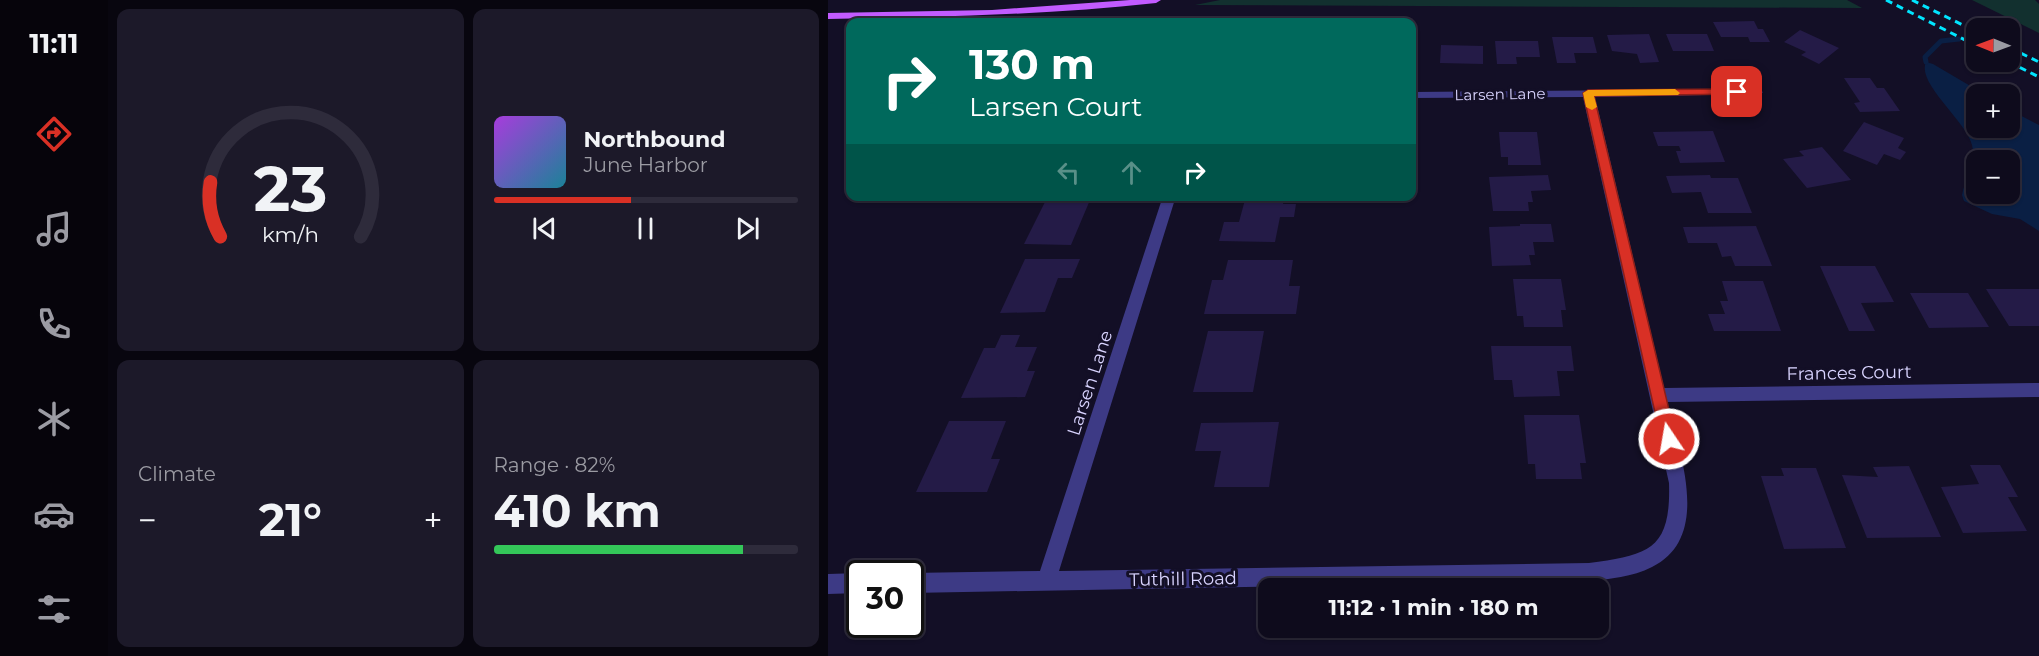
<!DOCTYPE html>
<meta charset="utf-8">
<style>
:root{--surface:#0e0b1c;--page:#1c1929;--text:#f1f3f6;--muted:#9b9ba3;--line:#2e2b3b;--accent:#d93025}
body{margin:0;font-family:Montserrat,sans-serif;background:var(--page);color:var(--text);height:100vh;display:flex;flex-direction:column;font-size:22px;white-space:nowrap}
*{box-sizing:border-box;margin:0}
p{font-size:20px;color:var(--muted)}
.icon{flex:none;width:33px;height:33px;fill:none;stroke:currentColor;stroke-width:2;stroke-linecap:round;stroke-linejoin:round}
.map{position:relative;flex:1;overflow:hidden}
.sheet{display:flex;flex-direction:column;gap:9px;padding:9px;background:#08060f;width:720px}
.sheet>*{flex:none}
.hud{position:absolute;left:18px;top:18px;width:570px;height:183px;border-radius:12px;box-shadow:0 2px 4px #0004,0 0 0 2px var(--line);background:#00695c;color:#fff;overflow:hidden}
.needle{width:39px;rotate:271deg}
.buttons{position:absolute;left:1138px;top:18px;display:grid;gap:12px}
.buttons a{display:grid;place-items:center;width:54px;height:54px;border-radius:12px;background:var(--surface);box-shadow:0 2px 4px #0004,0 0 0 2px var(--line);font-size:30px}
.speed{position:absolute;left:18px;top:560px;display:flex;gap:12px;font-size:30px;font-weight:700;text-align:center}
.speed>*{display:grid;place-content:center;width:78px;height:78px;border-radius:50%;background:var(--surface);box-shadow:0 2px 4px #0004,0 0 0 2px var(--line);line-height:1}
.speed .limit{border:3px solid #111;border-radius:9px;background:#fff;color:#111}
.pin{position:absolute;display:grid;place-items:center;width:51px;height:51px;color:#fff;margin:-26px;border-radius:12px;box-shadow:0 3px 9px #0006}
.me{position:absolute;width:66px;margin:-33px;rotate:348deg;stroke-linejoin:round;filter:drop-shadow(0 0 4px #0008)}
.turn{display:flex;align-items:center;gap:21px;height:126px;padding:0 24px;font-size:27px}
.turn .icon{width:78px;height:78px;stroke-width:2.5}
.turn b{display:block;font-size:42px;line-height:51px}
.lanes{display:flex;align-items:center;height:57px;padding:0 24px;background:#0003;justify-content:center;gap:30px;direction:ltr}
.lanes .off{opacity:.35}
.big{font-size:45px;font-weight:700;line-height:1.1}
.sheet .tile{flex:1;display:flex;flex-direction:column;justify-content:center;gap:9px;min-width:0;padding:0 21px;border-radius:12px;background:var(--page)}
.sheet .dial{align-items:center;gap:0}
.dial svg{height:156px;overflow:visible;fill:none;stroke:var(--line);stroke-width:7;stroke-linecap:round;text-anchor:middle}
.dial text{fill:var(--text);stroke:none}
.song{display:flex;align-items:center;gap:18px}
.cover{width:72px;height:72px;border-radius:9px;background:linear-gradient(135deg,hsl(280 70% 55%),hsl(190 70% 35%))}
.played{height:6px;border-radius:3px;background:linear-gradient(90deg,var(--accent) 45%,var(--line) 45%)}
.keys{display:flex;justify-content:space-around;direction:ltr}
.heat{display:flex;justify-content:space-between;align-items:center;font-size:33px;direction:ltr}
.charge{height:9px;border-radius:4px;background:linear-gradient(90deg,#34c759 82%,var(--line) 0)}
.sheet .tiles{flex:1;display:grid;gap:9px;grid-template-columns:repeat(2,1fr)}
.trip{position:absolute;left:430px;top:578px;width:351px;height:60px;border-radius:12px;background:var(--surface);box-shadow:0 2px 4px #0004,0 0 0 2px var(--line);font-weight:700;line-height:60px;text-align:center}
main{display:flex;flex:1;min-height:0}
.menu{display:flex;flex-direction:column;width:108px;justify-content:space-around;align-items:center;background:#06040b;color:var(--muted)}
.menu .icon{width:42px;height:42px}
.menu .selected{color:var(--accent)}
.menu b{font-size:27px;color:var(--text)}
.map>svg:first-child{display:block}
.green{fill:#12302f}
.water{fill:#0a1f44;fill-rule:evenodd}
.lines{fill:none;stroke-linecap:round;stroke-linejoin:round}
.stream{stroke:#0a1f44;stroke-width:5}
.building{fill:#241b47}
.minor{fill:#3d3a85;fill-rule:evenodd}
.major{fill:#c25bff;fill-rule:evenodd}
.rail{stroke:#00e5ff;stroke-width:3;stroke-dasharray:7 5;stroke-linecap:butt}
.route{fill:#d93025;stroke:#8d1f18;stroke-width:1.5}
.slow{fill:#f59e0b}
.labels{text-anchor:middle;dominant-baseline:central;stroke-width:6;stroke-linejoin:round;paint-order:stroke}
.far-street-label{font-size:15px;fill:#d9d4ff;stroke:#130f26}
.street-label{font-size:18px;fill:#d9d4ff;stroke:#130f26}
</style>
<main>
<nav class="menu">
<b>11:11</b>
<svg class="icon selected" aria-label="directions" viewBox="0 0 24 24"><path d="M12 3l9 9-9 9-9-9zM9 14v-3h6M13 9l2 2-2 2"/></svg>
<svg class="icon" aria-label="music" viewBox="0 0 24 24"><path d="M9 18V5l10-2v13"/><circle cx="6" cy="18" r="3"/><circle cx="16" cy="16" r="3"/></svg>
<svg class="icon" aria-label="phone" viewBox="0 0 24 24"><path d="M5 4h4l2 5-3 2q2 4 5 5l2-3 5 2v4C11 20 4 13 5 4z"/></svg>
<svg class="icon" aria-label="climate" viewBox="0 0 24 24"><path d="M12 3v18M4 7l16 10M4 17L20 7"/></svg>
<svg class="icon" aria-label="car" viewBox="0 0 24 24"><path d="M5 17H2v-5l4-1 3-4h7l3 4 3 1v5h-3M9 17h6M6 11h13"/><circle cx="7" cy="17" r="2"/><circle cx="17" cy="17" r="2"/></svg>
<svg class="icon" aria-label="filters" viewBox="0 0 24 24"><path d="M4 7h16M4 17h16"/><circle cx="9" cy="7" r="2"/><circle cx="15" cy="17" r="2"/></svg>
</nav>
<section class="sheet">
<div class="tiles">
<div class="tile dial"><svg viewBox="0 0 100 80">
<path d="M14 69A42 42 0 1 1 86 69"/>
<path d="M14 69A42 42 0 0 1 9 41" stroke="#d93025"/>
<text x="50" y="56" font-size="32" font-weight="700">23</text>
<text x="50" y="72" font-size="11">km/h</text>
</svg></div>
<div class="tile">
<div class="song"><i class="cover"></i><div><b>Northbound</b><p>June Harbor</p></div></div>
<div class="played"></div>
<div class="keys"><svg class="icon" aria-label="previous" viewBox="0 0 24 24"><path d="M18 5L8 12l10 7zM5 5v14"/></svg><svg class="icon" aria-label="pause" viewBox="0 0 24 24"><path d="M8 5v14M16 5v14"/></svg><svg class="icon" aria-label="next" viewBox="0 0 24 24"><path d="M6 5l10 7-10 7zM19 5v14"/></svg></div>
</div>
<div class="tile"><p>Climate</p>
<div class="heat"><a>−</a><b class="big">21°</b><a>+</a></div>
</div>
<div class="tile"><p>Range · 82%</p><b class="big">410 km</b><div class="charge"></div></div>
</div>
</section>
<div class="map">
<svg width="1211" height="656" viewBox="0 0 1211 656">
<rect width="100%" height="100%" fill="#130f26"/>
<path class="green" d="M392 0H1019L1034 8 367 5Z
M1144 0H1207L1211 4V33Z"/>
<path class="water" d="M1098 62 1105 64 1156 94H1149V128H1182V110L1211 125V231L1192 219 1164 214 1136 201 1134 195C1137 180 1148 160 1144 145 1139 122 1088 83 1098 62ZM1149 160H1182V194H1149Z"/>
<g class="lines">
<path class="stream" d="M1098 62 1097 57 1113 41 1131 39"/>
</g>
<path class="building" d="M926 21 930 29H935L942 42H922L920 37H893L885 22Z
M972 30 1011 48 991 64 973 55 978 52 956 42Z
M821 34 831 62 812 63 809 54 784 51 779 35Z
M838 34H879L886 51H845Z
M724 37H765L769 53H746L748 63H729Z
M667 41H710L712 57H688L689 64H669Z
M584 42H590V60H584Z
M613 45 655 46V64L612 63Z
M1016 78H1042L1049 88H1056L1072 111 1032 112 1026 103 1032 102Z
M1036 122 1076 138 1070 148 1078 152 1072 160 1056 154 1049 165 1015 151Z
M885 131 897 162 852 163 848 151H853L851 146H830L825 132Z
M671 132H709L713 165H680V157H673Z
M994 147 1023 180 979 188 955 159 976 156 971 151Z
M720 175 723 190 703 191 705 202H700L701 211H665L661 177Z
M882 175 883 178H910L924 213H880L873 192 844 193 838 176Z
M418 196H457L455 204H468L466 217H452L447 242 391 241 396 222H411Z
M218 200H262L243 245 196 244Z
M692 224H723L726 242H705L707 255H701L703 265 664 266 661 227 692 226Z
M928 226 944 266H907L903 256 894 257 889 243H860L855 227Z
M197 259H252L244 278H230L217 312 172 313Z
M400 260H465L461 286H472L468 314H376L384 280H395Z
M992 266H1047L1066 302 1033 303 1047 331H1021Z
M685 279H733L738 310H733L735 327H696L695 316H689Z
M894 281H935L953 331H886L880 314H897L892 301H900Z
M1158 289H1211V326H1181Z
M1082 293H1140L1161 327 1101 328Z
M380 331H436L425 392H365Z
M173 335H192L187 347H209L199 371H207L197 397 133 398 156 348H167Z
M663 346H743L746 371H729L732 396 686 397 684 380H666Z
M696 415H751L758 463H752L754 479H708L707 464H700Z
M121 421H178L163 459H172L159 492H88Z
M451 422 441 487H386L393 451H367L373 423Z
M1142 465H1172L1190 497H1180L1199 531 1135 533 1113 487 1151 484Z
M1081 466 1113 537 1039 538 1014 475 1050 477 1045 467Z
M953 468H988L1018 548 956 549 933 476H956Z"/>
<g class="lines">
<path class="minor" d="M929 89 935 92 933 94 767 97 836 388 1211 383V397L839 402C851 451 885 537 824 567 804 577 782 579 761 581L82 593V573L212 571 335 196H348L231 571 761 563C822 555 843 549 841 483L755 97 584 98V92Z
M32 573V593L0 594V574Z"/>
<path class="major" d="M302 0H333L328 3C219 15 110 17 0 19V13L164 10Z"/>
<path class="rail" d="M1058 0 1149 46
M1084 0 1149 32
M1182 48 1211 62
M1181 62 1211 77"/>
</g>
<path class="route" d="M909 89 912 90V94L766 96 848 439 846 444 841 446 835 444 833 439 755 93 760 90Z"/>
<path class="slow" d="M847 89 852 93 850 95 766 96 769 107 764 110 758 107 755 93 760 90Z"/>
<g class="labels">
<g class="far-street-label">
<text transform="translate(672 94) rotate(-1)">Larsen Lane</text>
</g>
<g class="street-label">
<text transform="translate(1021 373) rotate(-1)">Frances Court</text>
<text transform="translate(262 383) rotate(-72)">Larsen Lane</text>
<text transform="translate(355 579) rotate(-1)">Tuthill Road</text>
</g>
</g>
</svg>
<div class="buttons">
<a><svg class="needle" viewBox="-14 -14 28 28"><path d="M0-13l5 13h-10z" fill="#e53935"/><path d="M0 13l5-13h-10z" fill="#9b9ba3"/></svg></a>
<a>+</a>
<a>−</a>
</div>
<div class="speed"><div class="limit">30</div></div>
<div class="pin" style="left:909px;top:92px;background:#d93025"><svg class="icon" aria-label="arrive" viewBox="0 0 24 24"><path d="M6 21V4h12l-3 4 3 4H6"/></svg></div>
<svg class="me" style="left:841px;top:439px" viewBox="-20 -20 40 40"><circle r="17" fill="#d93025" stroke="#fff" stroke-width="3"/><path d="M0-11L8 9 0 5-8 9z" fill="#fff"/></svg>
<div class="trip">11:12 · 1 min · 180 m</div>
<div class="hud">
<div class="turn"><svg class="icon" aria-label="right" viewBox="0 0 24 24"><path d="M7 20v-9h11M14 6l5 5-5 5"/></svg><div><b>130 m</b>Larsen Court</div></div>
<div class="lanes"><svg class="icon off" aria-label="left" viewBox="0 0 24 24"><path d="M17 20v-9H6M10 6l-5 5 5 5"/></svg><svg class="icon off" aria-label="ahead" viewBox="0 0 24 24"><path d="M12 20V5M6 11l6-6 6 6"/></svg><svg class="icon" aria-label="right" viewBox="0 0 24 24"><path d="M7 20v-9h11M14 6l5 5-5 5"/></svg></div>
</div>
</div>
</main>
